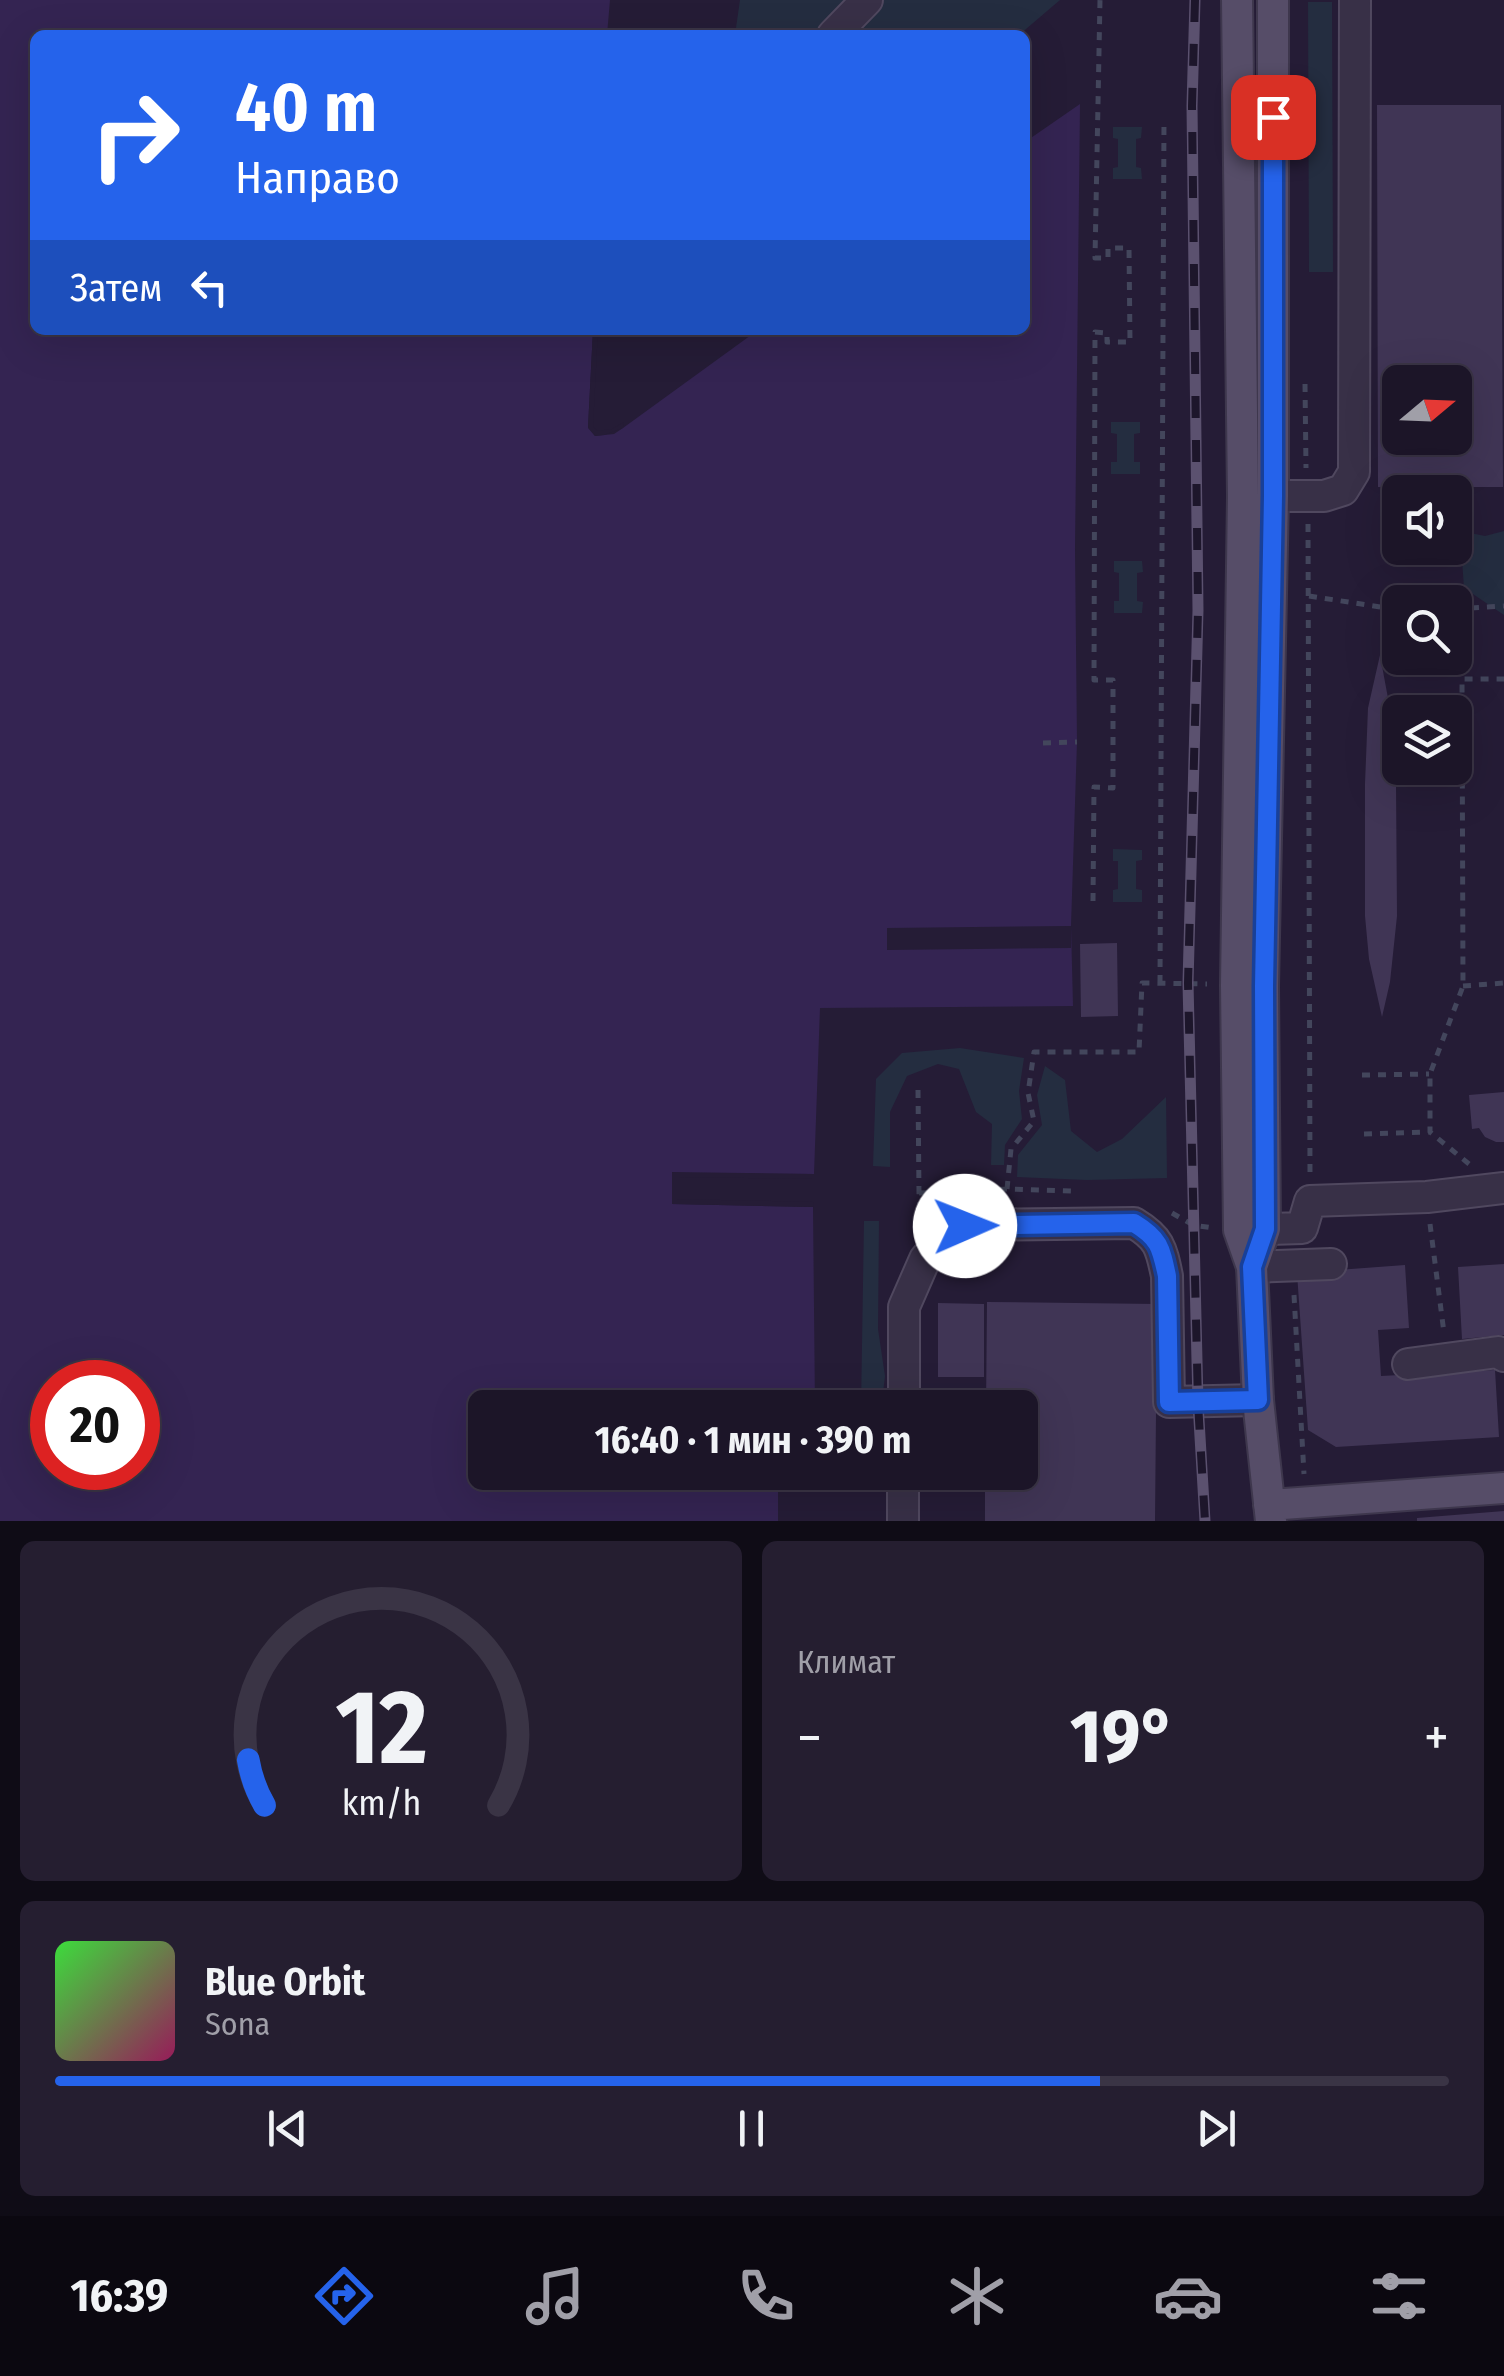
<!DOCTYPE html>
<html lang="ru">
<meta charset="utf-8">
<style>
:root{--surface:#1c1528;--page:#251e30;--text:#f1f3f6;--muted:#a09fa8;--line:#3a3445;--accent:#2563eb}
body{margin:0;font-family:"Fira Sans Condensed",sans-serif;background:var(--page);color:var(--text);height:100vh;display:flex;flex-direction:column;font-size:38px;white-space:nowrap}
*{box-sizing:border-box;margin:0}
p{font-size:32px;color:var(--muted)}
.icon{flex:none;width:55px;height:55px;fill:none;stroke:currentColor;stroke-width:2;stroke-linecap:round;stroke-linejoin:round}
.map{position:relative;height:1521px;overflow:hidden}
.side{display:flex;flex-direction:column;gap:20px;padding:20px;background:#0f0c16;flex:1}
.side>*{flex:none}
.top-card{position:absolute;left:30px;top:30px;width:1000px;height:305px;border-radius:15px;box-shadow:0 10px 40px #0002,0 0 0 2px var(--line);background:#2563eb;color:#fff;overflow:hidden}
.needle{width:65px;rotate:71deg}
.buttons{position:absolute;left:1382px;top:365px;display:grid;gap:20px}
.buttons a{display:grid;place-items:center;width:90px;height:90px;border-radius:15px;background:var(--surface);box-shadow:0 10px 40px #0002,0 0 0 2px var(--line);font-size:50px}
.speed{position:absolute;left:30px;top:1360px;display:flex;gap:20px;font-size:50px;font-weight:700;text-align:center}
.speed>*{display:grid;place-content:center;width:130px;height:130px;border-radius:50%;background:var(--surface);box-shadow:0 10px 40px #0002,0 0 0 2px var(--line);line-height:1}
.speed .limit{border:15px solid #d22;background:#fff;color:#111}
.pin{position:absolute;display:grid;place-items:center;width:85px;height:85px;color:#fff;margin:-42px;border-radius:20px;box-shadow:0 5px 15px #0006}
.me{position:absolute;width:110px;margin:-55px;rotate:89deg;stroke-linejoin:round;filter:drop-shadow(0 0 8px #0008)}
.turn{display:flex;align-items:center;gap:35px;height:210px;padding:0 40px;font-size:45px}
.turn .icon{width:130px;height:130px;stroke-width:2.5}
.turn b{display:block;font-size:70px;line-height:85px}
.then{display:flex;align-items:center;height:95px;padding:0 40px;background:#0003;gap:20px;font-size:38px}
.big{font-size:75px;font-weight:700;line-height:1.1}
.side .tile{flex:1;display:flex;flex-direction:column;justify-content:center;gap:15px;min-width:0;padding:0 35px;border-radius:15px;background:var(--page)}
.side .dial{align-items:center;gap:0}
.dial svg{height:260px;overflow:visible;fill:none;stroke:var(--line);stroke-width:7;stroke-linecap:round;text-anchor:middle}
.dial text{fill:var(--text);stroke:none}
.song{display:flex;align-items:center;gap:30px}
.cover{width:120px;height:120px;border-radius:15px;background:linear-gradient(135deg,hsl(120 70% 55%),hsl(330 70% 35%))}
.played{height:10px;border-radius:5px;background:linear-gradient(90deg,var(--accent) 75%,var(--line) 75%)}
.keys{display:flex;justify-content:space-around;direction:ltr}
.heat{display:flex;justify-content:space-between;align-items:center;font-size:55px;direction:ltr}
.side .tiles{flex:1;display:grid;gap:20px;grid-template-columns:1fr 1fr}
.tile:last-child{grid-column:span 2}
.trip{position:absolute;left:468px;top:1390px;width:570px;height:100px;border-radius:15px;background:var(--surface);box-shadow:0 10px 40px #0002,0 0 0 2px var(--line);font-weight:700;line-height:100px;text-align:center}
.tab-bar{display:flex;height:160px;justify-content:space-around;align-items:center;background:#0b0810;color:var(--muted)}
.tab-bar .icon{width:70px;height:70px}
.tab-bar .active{color:var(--accent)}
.tab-bar b{font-size:45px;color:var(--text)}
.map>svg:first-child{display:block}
.green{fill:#242d40}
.water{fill:#342452;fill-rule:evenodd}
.pier{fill:#251c36}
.building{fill:#403555;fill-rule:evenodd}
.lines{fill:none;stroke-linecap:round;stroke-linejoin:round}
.minor-casing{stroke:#50485f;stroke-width:34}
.major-casing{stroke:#3e374d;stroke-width:34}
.path{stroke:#43465c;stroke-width:5;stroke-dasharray:8 8;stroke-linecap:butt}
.minor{stroke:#383047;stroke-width:30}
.major{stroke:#564d68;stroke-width:30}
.rail-casing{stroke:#5b516f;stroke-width:11}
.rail{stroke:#1d162b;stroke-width:8;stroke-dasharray:22;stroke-linecap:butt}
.route-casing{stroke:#184099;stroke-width:25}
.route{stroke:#2563eb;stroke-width:18}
</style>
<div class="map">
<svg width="1504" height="1521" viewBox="0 0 1504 1521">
<rect width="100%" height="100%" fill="#251c36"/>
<path class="green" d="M740 0H1060L1019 35H735Z
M1308 2H1332L1333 272H1309Z
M1113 127H1142L1141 138 1136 139V167L1141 168 1142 179H1113V168L1118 167V139L1113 138Z
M1111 422H1140V433L1134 434V462H1140V474H1111V462H1117V434L1111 433Z
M1460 531 1485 536 1504 531V615L1464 588Z
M1114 561H1142L1143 572 1137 573V601L1143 602 1142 613H1114V601H1119V573L1114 572Z
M1113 849 1142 850V860L1136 861V889L1142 890V902H1113V890L1118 889V861H1113Z
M960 1048 1024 1058 1019 1091 1022 1119 1005 1145 1004 1165H991L992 1124 976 1112 959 1069 938 1064 907 1076 890 1112V1167L873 1166 876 1079 902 1053Z
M1045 1066 1065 1080 1071 1131 1097 1152 1122 1139 1166 1097 1167 1178 1087 1180 1017 1177 1018 1155 1042 1125 1037 1095Z
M864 1221H879L878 1329 885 1376 883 1393 874 1407H861Z"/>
<path class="water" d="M0 0H610L607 35H35V330H593L588 427 595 436 614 434 623 428 758 330H1025V142L1080 104 1075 549 1077 742 1071 926 1073 1006 820 1008 814 1174 672 1173 673 1204 813 1207 815 1407 485 1408V1472L778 1473V1521H0ZM52 1382H138V1468H52Z"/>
<path class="pier" d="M593 330H598L593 426 597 431 604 430 612 429 624 422 623 428 604 435 595 436 588 428Z
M1071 926V948L887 950V928Z
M672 1172 814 1174V1179L677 1177V1199L814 1202 813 1207 672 1204Z"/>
<path class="building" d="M1377 105H1501L1503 487H1378ZM1400 382H1455V438H1400Z
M1380 655 1390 709 1396 784 1397 916 1390 982 1382 1017 1369 959 1365 916V784L1368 708Z
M1117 943 1118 1016 1081 1017 1080 944Z
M1504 1092V1142H1496L1485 1137 1479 1128 1472 1129 1469 1095Z
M1504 1264V1335L1462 1339 1458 1267Z
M1405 1265 1409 1328 1378 1330 1381 1376 1495 1370 1499 1437 1336 1447 1308 1430 1297 1273Z
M987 1302 1157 1304 1155 1521H985V1472H1020V1408H986Z
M938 1303 984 1304V1377H938Z
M1504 1511V1521H1417V1518Z"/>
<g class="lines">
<g class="minor-casing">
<path id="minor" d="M833 35 867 0
M1273 496H1324L1343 490 1354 472 1355 0
M1242 1230 1302 1228 1310 1201 1427 1197 1504 1188
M1252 1267 1331 1264
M1408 1364 1498 1352 1504 1356
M904 1408V1307L925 1259 944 1237 965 1225 1134 1223C1159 1238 1161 1247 1167 1276L1169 1402 1258 1400
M903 1521V1472"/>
</g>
<g class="major-casing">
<path id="major" d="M1237 0 1243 496 1236 985 1239 1230 1252 1267 1258 1400 1271 1521
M1252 1267 1265 1229 1263 986 1273 496V0
M1269 1505 1504 1488"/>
</g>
<path class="path" d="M1305 384 1306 468
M1308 524 1310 1173
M1309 596 1400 610
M1455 609 1504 606
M1043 743 1077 742
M1093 901 1094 787 1113 788V680H1094L1095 332 1107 333V342H1130L1129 248H1108V258H1095L1100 0
M1160 983 1164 119
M1463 986 1504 983
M1362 1075 1429 1074
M918 1090 919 1193 921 1221
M1364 1134 1430 1132
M1469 1164 1430 1132V1074L1463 986 1462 679H1504
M1007 1189 1011 1149 1034 1121 1028 1093 1034 1052H1139L1142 983 1207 984
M919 1193 1007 1189 1071 1191
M1172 1213 1193 1225 1213 1228
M1430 1224 1444 1333
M1294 1295 1304 1474"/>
<use href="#minor" class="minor"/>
<use href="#major" class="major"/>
<g class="rail-casing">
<path id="rail" d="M1195 0 1192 106 1198 610 1188 983 1198 1403 1205 1521"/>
</g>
<use href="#rail" class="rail"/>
</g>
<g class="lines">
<g class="route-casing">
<path id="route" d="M965 1226 1134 1223C1159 1238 1161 1247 1167 1276L1169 1402 1258 1400 1252 1267 1265 1229 1264 986 1273 496V117"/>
</g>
<use href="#route" class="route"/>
</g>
</svg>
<div class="buttons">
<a><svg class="needle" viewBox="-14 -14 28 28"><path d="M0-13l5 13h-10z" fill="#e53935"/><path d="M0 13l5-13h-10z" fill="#a09fa8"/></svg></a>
<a><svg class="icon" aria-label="sound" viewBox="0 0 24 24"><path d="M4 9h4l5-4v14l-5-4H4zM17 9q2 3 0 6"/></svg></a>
<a><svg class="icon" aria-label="search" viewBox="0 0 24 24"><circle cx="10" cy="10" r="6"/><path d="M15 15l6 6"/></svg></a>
<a><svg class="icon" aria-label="layers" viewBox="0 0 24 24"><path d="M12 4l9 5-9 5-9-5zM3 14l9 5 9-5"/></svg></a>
</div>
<div class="speed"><div class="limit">20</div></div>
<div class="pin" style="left:1273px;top:117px;background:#d93025"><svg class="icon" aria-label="arrive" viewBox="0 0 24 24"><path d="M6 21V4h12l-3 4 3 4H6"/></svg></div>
<svg class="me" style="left:965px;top:1226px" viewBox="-20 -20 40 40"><circle r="19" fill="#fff"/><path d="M0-13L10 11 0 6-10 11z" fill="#2563eb"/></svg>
<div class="trip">16:40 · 1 мин · 390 m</div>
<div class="top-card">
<div class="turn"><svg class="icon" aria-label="right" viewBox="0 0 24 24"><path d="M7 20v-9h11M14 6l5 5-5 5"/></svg><div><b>40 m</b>Направо</div></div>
<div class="then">Затем<svg class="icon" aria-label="left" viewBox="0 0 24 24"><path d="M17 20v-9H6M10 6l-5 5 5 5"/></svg></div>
</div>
</div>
<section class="side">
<div class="tiles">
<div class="tile dial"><svg viewBox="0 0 100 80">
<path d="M14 69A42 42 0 1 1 86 69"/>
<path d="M14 69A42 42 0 0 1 9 55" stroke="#2563eb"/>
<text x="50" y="56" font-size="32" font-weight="700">12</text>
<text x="50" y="72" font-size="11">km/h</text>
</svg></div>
<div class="tile"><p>Климат</p>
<div class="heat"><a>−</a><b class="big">19°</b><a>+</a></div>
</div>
<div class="tile">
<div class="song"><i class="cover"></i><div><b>Blue Orbit</b><p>Sona</p></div></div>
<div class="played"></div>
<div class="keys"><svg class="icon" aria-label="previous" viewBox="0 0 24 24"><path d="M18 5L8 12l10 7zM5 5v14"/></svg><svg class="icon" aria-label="pause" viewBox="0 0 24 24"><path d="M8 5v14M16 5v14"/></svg><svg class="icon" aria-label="next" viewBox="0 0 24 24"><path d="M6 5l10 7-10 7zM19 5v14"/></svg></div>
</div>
</div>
</section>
<nav class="tab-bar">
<b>16:39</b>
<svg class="icon active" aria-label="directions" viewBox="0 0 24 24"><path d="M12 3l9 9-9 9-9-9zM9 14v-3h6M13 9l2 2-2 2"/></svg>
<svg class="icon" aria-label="music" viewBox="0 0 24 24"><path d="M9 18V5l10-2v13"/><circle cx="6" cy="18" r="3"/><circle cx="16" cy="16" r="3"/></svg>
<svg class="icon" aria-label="phone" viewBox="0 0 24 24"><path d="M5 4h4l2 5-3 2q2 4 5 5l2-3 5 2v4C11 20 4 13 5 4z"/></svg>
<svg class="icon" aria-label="climate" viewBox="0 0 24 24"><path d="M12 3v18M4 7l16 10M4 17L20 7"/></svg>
<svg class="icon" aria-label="car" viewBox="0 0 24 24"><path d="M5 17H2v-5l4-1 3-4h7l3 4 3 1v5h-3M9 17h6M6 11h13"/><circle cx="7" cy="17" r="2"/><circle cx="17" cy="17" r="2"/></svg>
<svg class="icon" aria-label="filters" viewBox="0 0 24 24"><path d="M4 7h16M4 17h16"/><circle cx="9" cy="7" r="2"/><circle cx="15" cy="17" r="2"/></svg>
</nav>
